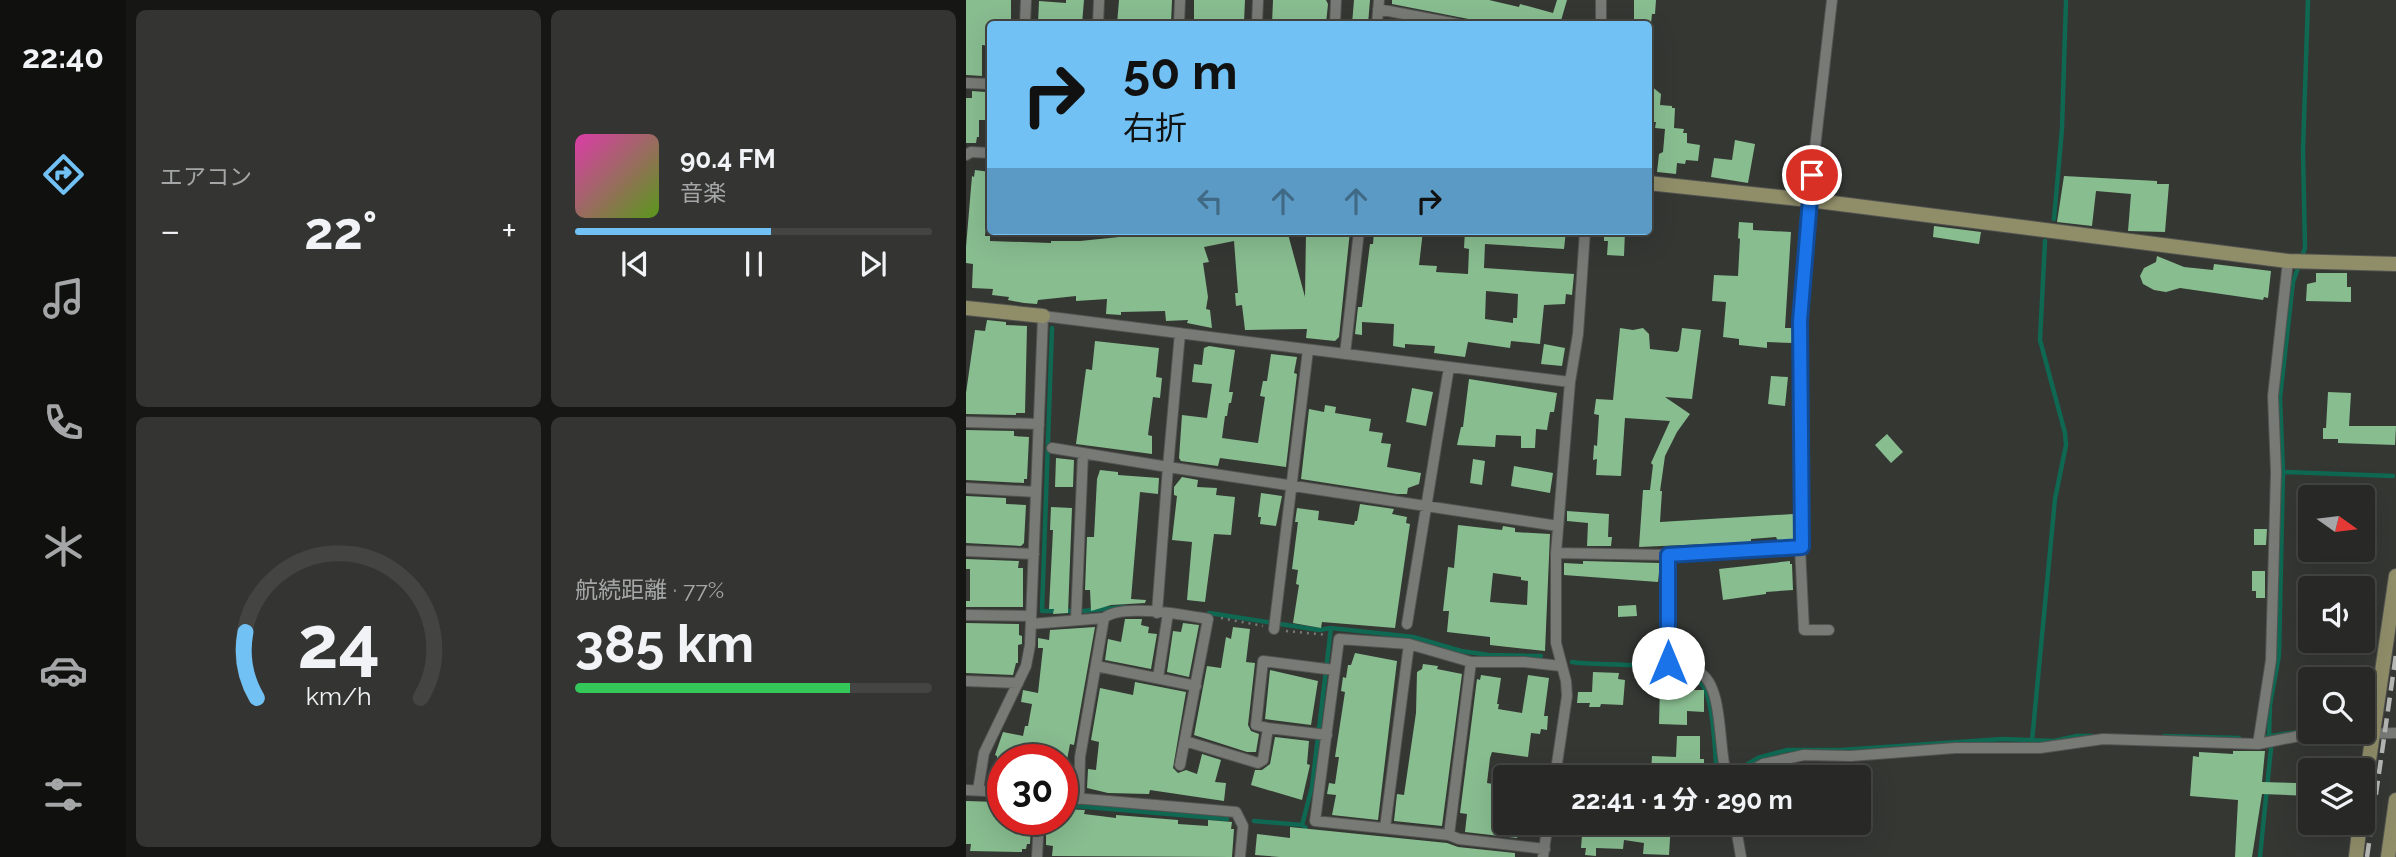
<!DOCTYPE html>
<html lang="ja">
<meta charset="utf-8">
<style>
:root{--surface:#282926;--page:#343532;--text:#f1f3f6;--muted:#a5a6a7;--line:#444543;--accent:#71c1f5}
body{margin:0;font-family:Raleway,"Noto Sans JP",sans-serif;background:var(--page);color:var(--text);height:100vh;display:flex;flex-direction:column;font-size:26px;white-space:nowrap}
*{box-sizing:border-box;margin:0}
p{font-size:23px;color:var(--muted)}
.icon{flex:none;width:38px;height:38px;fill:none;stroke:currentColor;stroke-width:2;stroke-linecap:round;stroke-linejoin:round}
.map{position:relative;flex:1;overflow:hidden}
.details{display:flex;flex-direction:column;gap:10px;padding:10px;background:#161715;width:840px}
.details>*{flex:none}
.banner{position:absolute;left:21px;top:21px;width:665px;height:214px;border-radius:7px;box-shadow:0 7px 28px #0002,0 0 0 2px var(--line);background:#71c1f5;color:#111;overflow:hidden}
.needle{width:46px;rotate:104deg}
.buttons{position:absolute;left:1332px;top:485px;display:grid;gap:14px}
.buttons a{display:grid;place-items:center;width:77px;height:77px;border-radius:7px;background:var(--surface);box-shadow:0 7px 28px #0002,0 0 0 2px var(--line);font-size:35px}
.speed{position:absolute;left:21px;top:744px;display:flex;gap:14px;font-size:35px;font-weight:700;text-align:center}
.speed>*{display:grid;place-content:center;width:91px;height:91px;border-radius:50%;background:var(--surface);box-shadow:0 7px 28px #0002,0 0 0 2px var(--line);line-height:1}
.speed .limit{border:10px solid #d22;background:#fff;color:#111}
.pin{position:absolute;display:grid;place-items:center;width:60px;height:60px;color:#fff;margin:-30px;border:4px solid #fff;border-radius:50%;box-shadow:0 2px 7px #0007}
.me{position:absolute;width:77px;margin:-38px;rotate:0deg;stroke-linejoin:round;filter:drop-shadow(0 0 5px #0008)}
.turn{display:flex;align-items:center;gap:24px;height:147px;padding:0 21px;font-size:32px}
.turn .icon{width:91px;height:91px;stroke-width:2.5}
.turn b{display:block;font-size:49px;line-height:60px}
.lanes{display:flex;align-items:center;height:66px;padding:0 21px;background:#0003;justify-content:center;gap:35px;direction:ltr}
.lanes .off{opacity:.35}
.big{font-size:52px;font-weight:700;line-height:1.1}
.details .widget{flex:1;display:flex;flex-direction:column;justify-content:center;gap:10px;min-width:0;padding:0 24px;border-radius:10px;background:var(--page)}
.details .dial{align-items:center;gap:0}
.dial svg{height:182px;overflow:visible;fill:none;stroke:var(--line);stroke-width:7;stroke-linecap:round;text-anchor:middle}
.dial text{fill:var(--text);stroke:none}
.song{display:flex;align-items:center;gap:21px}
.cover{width:84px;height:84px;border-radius:10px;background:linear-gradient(135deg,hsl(320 70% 55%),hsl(90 70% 35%))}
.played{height:7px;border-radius:4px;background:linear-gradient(90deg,var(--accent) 55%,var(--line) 55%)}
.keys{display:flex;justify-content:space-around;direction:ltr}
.heat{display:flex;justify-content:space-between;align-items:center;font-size:38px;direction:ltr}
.charge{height:10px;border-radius:5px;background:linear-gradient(90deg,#34c759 77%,var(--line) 0)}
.details .tiles{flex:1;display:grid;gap:10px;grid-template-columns:repeat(2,1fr)}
.trip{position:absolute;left:527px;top:765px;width:378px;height:70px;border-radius:7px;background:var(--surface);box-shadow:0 7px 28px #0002,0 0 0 2px var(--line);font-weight:700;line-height:70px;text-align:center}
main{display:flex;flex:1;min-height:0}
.tab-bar{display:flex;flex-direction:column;width:126px;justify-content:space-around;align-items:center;background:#10100f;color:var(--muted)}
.tab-bar .icon{width:49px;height:49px}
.tab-bar .current{color:var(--accent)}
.tab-bar b{font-size:32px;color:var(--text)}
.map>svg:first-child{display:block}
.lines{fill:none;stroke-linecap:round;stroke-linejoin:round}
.stream{stroke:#0e6852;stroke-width:4.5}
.building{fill:#88bd90;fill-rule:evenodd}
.street-casing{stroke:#535451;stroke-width:12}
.secondary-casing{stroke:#535451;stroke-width:16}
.path{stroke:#787976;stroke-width:2.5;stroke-dasharray:2 5;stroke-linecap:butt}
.street{stroke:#787a76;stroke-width:10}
.secondary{stroke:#908e69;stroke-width:14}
.rail{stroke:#b6b8b5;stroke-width:4.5;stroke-dasharray:14 7;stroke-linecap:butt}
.route-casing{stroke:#114b97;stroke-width:18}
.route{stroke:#1a73e8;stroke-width:12}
</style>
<main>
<nav class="tab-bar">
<b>22:40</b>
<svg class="icon current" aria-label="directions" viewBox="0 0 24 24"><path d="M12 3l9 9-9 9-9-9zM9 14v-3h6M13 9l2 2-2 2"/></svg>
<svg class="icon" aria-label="music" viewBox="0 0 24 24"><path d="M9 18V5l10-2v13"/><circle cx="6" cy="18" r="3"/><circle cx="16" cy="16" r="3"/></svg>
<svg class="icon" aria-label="phone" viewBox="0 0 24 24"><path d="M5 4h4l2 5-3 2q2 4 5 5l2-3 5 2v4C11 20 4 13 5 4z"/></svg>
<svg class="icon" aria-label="climate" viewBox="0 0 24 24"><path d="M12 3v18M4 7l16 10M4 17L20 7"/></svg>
<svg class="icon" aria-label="car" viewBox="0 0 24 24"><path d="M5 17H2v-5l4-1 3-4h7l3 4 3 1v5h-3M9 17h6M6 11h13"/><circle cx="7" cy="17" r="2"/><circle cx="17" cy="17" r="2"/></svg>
<svg class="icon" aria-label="filters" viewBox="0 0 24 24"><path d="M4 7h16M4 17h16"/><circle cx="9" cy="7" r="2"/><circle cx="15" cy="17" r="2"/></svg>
</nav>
<section class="details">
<div class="tiles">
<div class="widget"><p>エアコン</p>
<div class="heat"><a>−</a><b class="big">22°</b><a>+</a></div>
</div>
<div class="widget">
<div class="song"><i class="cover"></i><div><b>90.4 FM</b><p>音楽</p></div></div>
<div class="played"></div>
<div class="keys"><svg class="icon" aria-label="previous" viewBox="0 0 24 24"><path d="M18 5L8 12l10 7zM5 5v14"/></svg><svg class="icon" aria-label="pause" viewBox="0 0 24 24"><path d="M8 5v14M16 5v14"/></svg><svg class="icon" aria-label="next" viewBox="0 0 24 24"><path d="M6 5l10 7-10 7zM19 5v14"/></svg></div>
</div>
<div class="widget dial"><svg viewBox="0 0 100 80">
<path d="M14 69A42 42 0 1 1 86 69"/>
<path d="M14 69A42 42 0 0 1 9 40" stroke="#71c1f5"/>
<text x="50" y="56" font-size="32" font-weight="700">24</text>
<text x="50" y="72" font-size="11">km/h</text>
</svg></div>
<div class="widget"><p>航続距離 · 77%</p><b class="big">385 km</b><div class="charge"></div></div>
</div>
</section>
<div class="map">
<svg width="1430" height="857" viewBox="0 0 1430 857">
<rect width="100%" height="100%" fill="#353733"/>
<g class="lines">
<path class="stream" d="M1088 219 1096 129 1100 0
M86 328 76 611H117L158 607
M1317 472 1427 476
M243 613 353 630 365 628 447 637 495 651 523 655 575 656
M606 662C636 667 720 659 737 686 748 702 749 756 751 777
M1198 736 1273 738
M1292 738 1344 730
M1066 741 1089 499 1100 445 1099 433 1074 340 1079 241
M761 776 792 758 821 750H875L1037 739 1088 741 1111 736H1126
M108 814 109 806 261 819
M288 821 336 825
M341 833 339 827 336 825 346 787 365 628
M1294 857 1305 748 1303 736 1304 705 1313 655 1317 472 1314 398 1327 282 1339 248 1337 150 1342 0"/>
</g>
<path class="building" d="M0 0H45V24H24V46L16 45V76L0 75Z
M100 0H118L116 24H72L73 1 100 3Z
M153 0H206L205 24H151Z
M228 0H279L278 22 228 24Z
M307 0H360L362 4 360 24H306Z
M388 0H404L402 24H386Z
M426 0H523L553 7 554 4 587 13 591 0H601L594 24H528L426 4Z
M668 0H690L689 14H686L685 23 668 22Z
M685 86 695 94 694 105 706 106V108H709L708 128 718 129 717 133H721V143L734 145 732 161 720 160 719 164 711 163 710 174 691 172 693 154 697 152 699 129 689 128 690 122H686L687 105H684Z
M6 91 20 92V120H13V137H11L10 143H0V98H6Z
M769 140 789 144 782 183 745 177 748 158 766 160Z
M9 170 24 172 19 236H24V241L85 243V241H114L212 231H291V234L304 233V236L322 234 339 297 340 232 384 231 373 337 369 341 340 338 341 329 279 330 276 305 270 306 269 293H272L268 241 238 247 243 262 237 263 242 297 240 309 244 310 246 328 221 323 222 320 200 321 199 311 155 312V315L140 314 141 299 110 301V296L72 300 71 304 58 303 42 300 43 297 26 295 27 289 6 288 7 264 0 263V247L6 176 8 177Z
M1098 176 1191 181V184H1203L1199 232 1162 231 1165 194 1130 191 1126 226 1091 222Z
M773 222 787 223V230L825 232 819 328H826V343L801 342V348L773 345V339L757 337 760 302 746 301 748 275 772 276 774 239 772 238Z
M968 226 1015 232 1013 244 967 237Z
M408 231H457L453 265 471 266 470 272 502 274 503 249 498 248 499 231H600L598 249 519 244 518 268 608 274 606 295 600 294 599 304 578 305 574 344 545 341 544 348 502 342 499 357 468 353 469 346 439 344V348L427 346 428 324 396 322V335L389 334 392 307H396L404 244H407ZM520 291 552 294 551 318H547V323L519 319Z
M638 231H659L658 256 641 255 642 241H638Z
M1191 256 1218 267 1247 270 1248 264 1305 271 1302 298 1298 297 1297 300 1214 288 1200 292 1188 290 1177 284 1174 276 1178 268 1190 262Z
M1350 273H1381V287H1385V302L1340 301 1341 284 1350 282Z
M21 320 40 322V325L61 326 59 413H50V415L0 414V393L9 330 19 331Z
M654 328 667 330 677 328 683 334 684 349 711 352 713 350 716 328 735 330 726 399 699 397 724 414 711 432 699 456 694 491H696L694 522 827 514 828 539 812 541 810 537 785 539V542L673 547 677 490H684L687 465 685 463 704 421 659 418 655 476 630 475 631 459 627 460 628 445 631 446 633 415 628 414 630 399 647 400Z
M129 341 193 348 190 377 196 378 194 398 187 397 182 435 186 436V454L110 444 120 369 126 370Z
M578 344 599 348 596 366 575 364Z
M243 346 269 350 263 392H267L265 403H263L261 416H259L256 438 292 443 299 397 294 396 297 381H301L305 354 331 357 328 373 331 374 320 467 254 458 252 466 215 461 213 458 216 415 241 418 246 384 226 382 228 364 236 365 238 348Z
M805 376 822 377 819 406 802 404Z
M503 379 591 393 588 412H584L581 430 570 429 569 448H555V436L530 435 529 447 491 445 495 427H497Z
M446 388 467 392 460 426 440 422Z
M1362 392 1385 393 1383 426H1430L1429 445 1372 443V439H1357V428H1360Z
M359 405 370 407 369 413 405 419 403 431 417 433 415 443 425 444 421 467 455 473 453 484 442 488 441 494H431L335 479 343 409 358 412Z
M0 430 48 431V436L63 437 61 479H58V483L0 480Z
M921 434 937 452 925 463 909 445Z
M90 458 108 460 107 487H89Z
M507 459 519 461 516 485 504 483Z
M548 466 587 473 584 493 545 486Z
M134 470 152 472V475L193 478 192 494 174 492 165 599 180 600 179 603 145 605 125 611 124 590H119L121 537H128L131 479Z
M216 477 232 480 231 487 251 488 250 495 269 497 265 535 248 534 239 602 221 600 226 542 206 540 211 496 208 495V487Z
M295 493 316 496 310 526 294 524 295 517H292Z
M0 496 40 498V504L60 505 58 543 55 546 0 543Z
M394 504 428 509 426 514 441 517 440 523 444 524 429 628 356 622 355 628 327 623 333 585 330 584 332 570 326 569 332 522H329L331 508 353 511 352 520 388 525 389 521H391Z
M85 507 106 508 102 613 87 614 88 609H83L87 530H84Z
M601 511 643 514 642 537H646L645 546H621L622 523 601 521Z
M492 525 536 530 537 526 549 528V532L584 534 579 651 524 645V637L481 632 483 611H477L482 567 488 568ZM527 573 555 577V580L562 581 561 605 524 602Z
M1288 529H1301L1300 545H1288Z
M0 559 53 561 52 568H57V607H0V601H4V569H0Z
M617 561 694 563 692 582 598 575V563L617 564Z
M824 561V564H826L827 590 800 592V594L757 600 753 569Z
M1286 571H1299V598H1290V591H1286Z
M670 605 671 616 652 617V606Z
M159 619H176L175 625 183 627 182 633 191 634 185 669 139 660 142 639 155 642Z
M0 623 53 624V635L56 636V644L52 645V663H50L47 675 0 673Z
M217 623 233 625 223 677 201 672 207 631 215 632Z
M129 627 108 745 104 744 101 760H31V756L29 755 37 732 57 736 59 726H62L66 704 55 702 57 690 72 693 77 648H72V638L83 640 84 630Z
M267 627 284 629 280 662 289 663 282 725 285 731 293 734 290 752H281L228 735 241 666 255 668 260 637 265 639Z
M389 653 431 661 412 820 366 815 370 795 361 794 363 783 369 784 373 757H369L379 692 375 691 377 677 380 678 382 665H385Z
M457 664 472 666 471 669 496 674 476 826 428 821 431 794 438 795 450 713 451 672 456 669Z
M304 670 352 681 345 725 299 719Z
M627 672 653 673 652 679 659 680 657 705 635 704 634 707H623L624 703H611L612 692H626Z
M515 675 535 678 531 704H533L532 709 556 713 562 675 583 678 578 716H582L581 730 575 729 574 734 565 733 562 757 526 752 524 758 521 783 539 786V822H553L551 838 499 832 501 814 494 813 511 679 514 680Z
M169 682 220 692 207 768 212 773 220 770 231 774 236 754 255 760 249 782 260 783 258 801 184 790 183 794 142 793 121 788 122 769 130 770 133 742 125 740 134 688 167 695Z
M694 686 722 687V690H738V712L721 711V725L693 724Z
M711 736H734V759H738V775L709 773V775L685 772 686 756 710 757Z
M309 737 343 741 341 764 344 765 336 800 285 785 289 770H296L304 764Z
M1267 751H1299L1296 782 1330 783 1331 768H1344L1343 796 1296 794 1286 857H1269L1272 800 1224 796 1227 756 1233 757V752L1267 754Z
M96 766 106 767 105 788 96 787Z
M0 801 32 802 30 819H59V827H65L64 844H61L60 849H56V852L4 851 5 844H0Z
M96 809 119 810 118 814 150 818V815L212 820V824L242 826V820L266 822 265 829H268L266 857 86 856 87 846 80 845V828L85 829 86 819H96Z
M617 822H705L703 855 677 854 678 843 658 840 657 849 630 848V856L619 855 620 848H615Z
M746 822H759V833H746Z
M324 827 481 843 492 847 549 853V857H314L289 855 291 834 324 838Z"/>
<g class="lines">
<g class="street-casing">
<path id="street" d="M412 9 491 24
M59 24 60 0
M132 24 133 0
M213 24 214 0
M291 24 292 0
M369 24 370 0
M411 24 413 0
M635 24V0
M0 83 24 84
M0 155 5 152 24 153
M214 333 202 467 592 526
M379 354 393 231
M0 422 73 424
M86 448 202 467 191 613
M0 488 70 492
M834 547 838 630H863
M0 551 68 554
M590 553 702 555 836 547 834 321 843 200 866 0
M702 555V663C712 666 725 668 734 673 758 686 752 752 761 777
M0 615 65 616
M110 620 117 453
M65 624 138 618C156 603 218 615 242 619L214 765
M441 624 483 367
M308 629 342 350
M373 639 443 644 505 662 483 835 349 821Z
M505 662H558L595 666
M130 666 230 686
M192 678 202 613
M0 681 52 683
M361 735 302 728 290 725 297 661 368 670
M219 741 292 763 297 760 302 728
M1292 744 1305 660 1310 472 1307 396 1322 261
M589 777 601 696 600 681 590 643V553L604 382 612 334 619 231
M774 777 797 764 838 755 885 756 989 748H1074L1137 739 1292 744 1333 736 1430 733
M0 790 37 792
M12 790 18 753 60 666 64 645 77 316 604 382
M96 797 270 812 277 826 274 857
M113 799 114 757 138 618
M769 822 775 857
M419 828 443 644
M483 835 493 839 579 849
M71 857 73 819
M577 857 582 822"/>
</g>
<g class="secondary-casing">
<path id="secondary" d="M682 183 843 200 1322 261 1430 264
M0 308 77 316
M1396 808 1430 576
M1390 857 1394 822
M1422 857 1430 800"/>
</g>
<path class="path" d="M255 618 297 626
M320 631 362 635"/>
<use href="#street" class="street"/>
<use href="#secondary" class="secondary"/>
<path class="rail" d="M1401 857 1430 654"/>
</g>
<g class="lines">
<g class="route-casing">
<path id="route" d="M702 663V555L836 547 834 321 846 175"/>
</g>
<use href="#route" class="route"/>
</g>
</svg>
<div class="buttons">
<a><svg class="needle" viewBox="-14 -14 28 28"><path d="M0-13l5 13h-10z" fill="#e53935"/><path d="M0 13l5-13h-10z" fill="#a5a6a7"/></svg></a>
<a><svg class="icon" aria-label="sound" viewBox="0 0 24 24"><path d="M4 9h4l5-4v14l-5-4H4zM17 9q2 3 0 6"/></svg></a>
<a><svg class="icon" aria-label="search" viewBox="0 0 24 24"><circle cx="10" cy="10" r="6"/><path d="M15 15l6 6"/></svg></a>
<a><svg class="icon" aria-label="layers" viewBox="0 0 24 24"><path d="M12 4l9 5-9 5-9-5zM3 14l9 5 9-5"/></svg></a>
</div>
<div class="speed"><div class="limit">30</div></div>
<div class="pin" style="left:846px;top:175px;background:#d93025"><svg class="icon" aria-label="arrive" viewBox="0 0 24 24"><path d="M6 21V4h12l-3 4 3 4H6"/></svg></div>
<svg class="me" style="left:702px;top:663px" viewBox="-20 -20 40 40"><circle r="19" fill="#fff"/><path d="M0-13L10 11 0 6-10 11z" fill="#1a73e8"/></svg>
<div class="trip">22:41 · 1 分 · 290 m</div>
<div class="banner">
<div class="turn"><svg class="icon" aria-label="right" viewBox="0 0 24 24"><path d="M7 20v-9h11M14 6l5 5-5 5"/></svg><div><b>50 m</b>右折</div></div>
<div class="lanes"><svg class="icon off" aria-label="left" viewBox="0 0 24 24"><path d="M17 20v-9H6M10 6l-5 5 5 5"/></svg><svg class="icon off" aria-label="ahead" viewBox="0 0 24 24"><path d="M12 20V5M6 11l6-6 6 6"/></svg><svg class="icon off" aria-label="ahead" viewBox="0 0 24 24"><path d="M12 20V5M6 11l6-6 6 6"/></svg><svg class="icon" aria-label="right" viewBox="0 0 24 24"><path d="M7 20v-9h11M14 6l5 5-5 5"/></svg></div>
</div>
</div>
</main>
